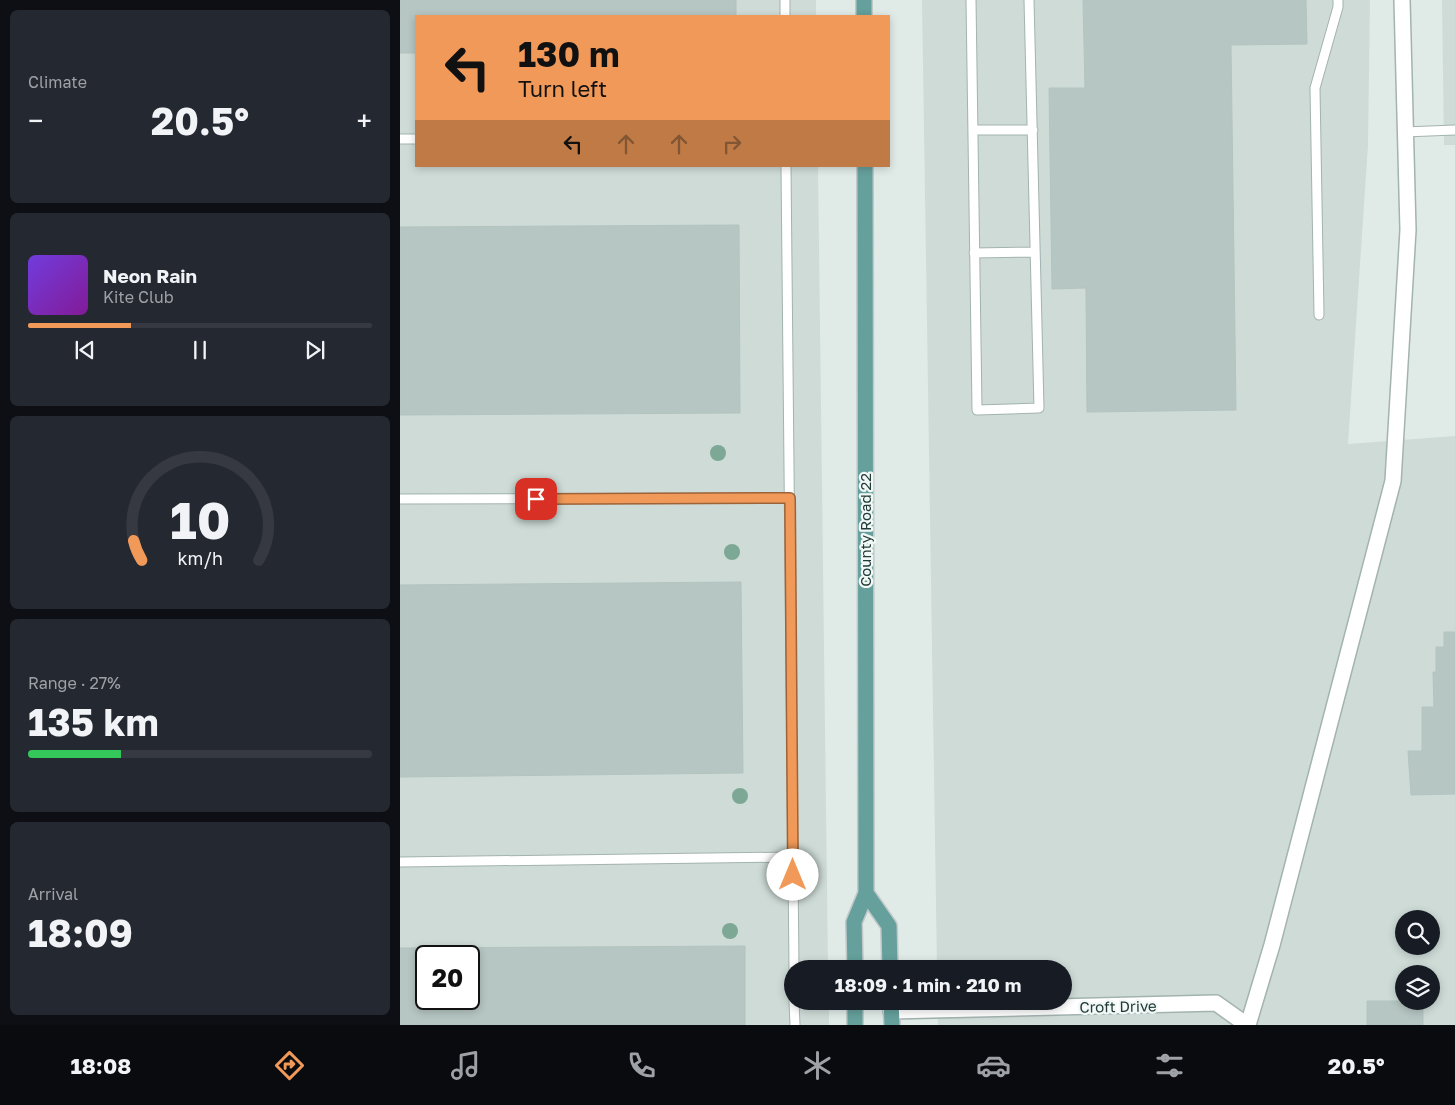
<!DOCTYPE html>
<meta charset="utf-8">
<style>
:root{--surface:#171b24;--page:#242831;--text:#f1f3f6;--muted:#9ea1a6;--line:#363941;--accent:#f19958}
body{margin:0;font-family:"Golos Text",sans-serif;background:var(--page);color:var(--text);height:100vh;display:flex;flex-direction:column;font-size:19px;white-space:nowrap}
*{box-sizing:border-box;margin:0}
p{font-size:16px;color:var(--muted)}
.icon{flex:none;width:28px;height:28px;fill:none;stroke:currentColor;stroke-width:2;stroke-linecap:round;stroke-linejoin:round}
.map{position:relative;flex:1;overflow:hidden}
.sheet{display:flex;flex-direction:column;gap:10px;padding:10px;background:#0d0f14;width:400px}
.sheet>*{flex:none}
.hud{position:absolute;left:15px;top:15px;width:475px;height:152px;border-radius:0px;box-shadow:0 2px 8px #0003;background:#f19958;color:#111;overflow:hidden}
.fabs{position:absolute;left:995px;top:910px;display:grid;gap:10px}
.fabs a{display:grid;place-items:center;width:45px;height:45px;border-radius:50%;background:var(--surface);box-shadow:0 2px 8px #0003;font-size:25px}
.speed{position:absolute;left:15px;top:945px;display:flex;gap:10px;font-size:25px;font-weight:700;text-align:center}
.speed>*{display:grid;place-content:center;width:65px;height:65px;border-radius:50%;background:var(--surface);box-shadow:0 2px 8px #0003;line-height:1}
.speed .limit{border:2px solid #111;border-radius:8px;background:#fff;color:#111}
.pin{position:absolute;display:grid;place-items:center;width:42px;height:42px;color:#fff;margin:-21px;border-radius:10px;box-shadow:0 2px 8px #0006}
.me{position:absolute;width:55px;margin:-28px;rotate:0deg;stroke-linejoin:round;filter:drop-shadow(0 0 4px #0008)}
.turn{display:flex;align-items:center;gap:18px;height:105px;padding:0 20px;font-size:22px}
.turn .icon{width:65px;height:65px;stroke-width:2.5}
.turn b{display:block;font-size:35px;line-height:42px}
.lanes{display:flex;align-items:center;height:48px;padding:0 20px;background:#0003;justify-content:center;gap:25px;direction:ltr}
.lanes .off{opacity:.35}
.big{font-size:38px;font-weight:700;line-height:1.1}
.sheet .card{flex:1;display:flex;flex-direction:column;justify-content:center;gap:8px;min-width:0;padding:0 18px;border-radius:8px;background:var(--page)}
.sheet .dial{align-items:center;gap:0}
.dial svg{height:130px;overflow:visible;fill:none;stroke:var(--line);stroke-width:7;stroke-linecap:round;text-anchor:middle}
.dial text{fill:var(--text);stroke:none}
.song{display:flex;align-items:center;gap:15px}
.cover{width:60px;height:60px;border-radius:8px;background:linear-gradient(135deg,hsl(260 70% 55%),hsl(290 70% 35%))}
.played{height:5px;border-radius:2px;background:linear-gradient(90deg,var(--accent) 30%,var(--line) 30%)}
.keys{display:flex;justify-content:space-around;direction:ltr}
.heat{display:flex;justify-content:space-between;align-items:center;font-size:28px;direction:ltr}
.charge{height:8px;border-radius:4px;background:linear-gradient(90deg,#34c759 27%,var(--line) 0)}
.trip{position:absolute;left:384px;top:960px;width:288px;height:50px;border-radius:25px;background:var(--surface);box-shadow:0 2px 8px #0003;font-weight:700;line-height:50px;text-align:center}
.dock{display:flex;height:80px;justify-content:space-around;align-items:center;background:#090b0e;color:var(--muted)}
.dock .icon{width:35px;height:35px}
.dock .selected{color:var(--accent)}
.dock b{font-size:22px;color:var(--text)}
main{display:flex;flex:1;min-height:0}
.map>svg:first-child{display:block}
.built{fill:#cedbd7;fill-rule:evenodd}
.building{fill:#b6c6c2;stroke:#b3c4c0;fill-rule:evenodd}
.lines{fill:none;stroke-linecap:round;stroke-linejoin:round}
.lane-casing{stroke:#a3b3b0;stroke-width:11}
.street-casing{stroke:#a3b3b0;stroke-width:18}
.primary-casing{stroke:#c1c8c8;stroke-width:18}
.lane{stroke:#fff;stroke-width:9}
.street{stroke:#fff;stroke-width:15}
.primary{stroke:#65a09c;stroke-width:15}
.tree{fill:#7da896}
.route-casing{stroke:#9d6339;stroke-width:12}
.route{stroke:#f19958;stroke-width:9}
.labels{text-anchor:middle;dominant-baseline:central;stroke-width:4.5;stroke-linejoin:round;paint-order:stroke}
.street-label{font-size:15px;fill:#213b39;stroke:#f1f8f5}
</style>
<main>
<section class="sheet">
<div class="card"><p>Climate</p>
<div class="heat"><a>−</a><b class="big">20.5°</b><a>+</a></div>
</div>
<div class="card">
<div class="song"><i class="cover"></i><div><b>Neon Rain</b><p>Kite Club</p></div></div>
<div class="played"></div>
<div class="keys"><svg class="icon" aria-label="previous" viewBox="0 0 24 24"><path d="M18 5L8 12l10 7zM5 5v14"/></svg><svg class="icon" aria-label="pause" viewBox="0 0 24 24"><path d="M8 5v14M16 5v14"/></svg><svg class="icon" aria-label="next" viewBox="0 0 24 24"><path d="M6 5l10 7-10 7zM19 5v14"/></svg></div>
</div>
<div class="card dial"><svg viewBox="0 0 100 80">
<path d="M14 69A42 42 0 1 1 86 69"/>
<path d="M14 69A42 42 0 0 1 9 57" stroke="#f19958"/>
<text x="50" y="56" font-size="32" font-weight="700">10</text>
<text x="50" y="72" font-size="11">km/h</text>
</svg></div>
<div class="card"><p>Range · 27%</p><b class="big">135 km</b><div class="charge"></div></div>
<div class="card"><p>Arrival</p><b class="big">18:09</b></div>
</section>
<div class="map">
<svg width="1055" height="1025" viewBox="0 0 1055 1025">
<rect width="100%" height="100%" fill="#e0ebe8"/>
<path class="built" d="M0 0H416V16H16V166H418L428 969H392V1001H429V1025H0ZM26 956H69V999H26Z
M522 0H970L968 145 948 444 1055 436V1025H538L537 1001H662V969H537ZM1004 919H1031V946H1004ZM1004 974H1031V1001H1004Z
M1042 0H1055V145H1044Z"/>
<path class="building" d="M0 0H336V16H16V53H0Z
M683 0H906L907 44 831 45 836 410 687 412 686 288 652 289 649 88H685Z
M339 225 340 413 0 415V227Z
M341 582 343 773 0 777V585Z
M1044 632H1055V794L1011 795 1008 751H1022V707H1034L1033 672H1036V647H1044Z
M345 946V1025H0V948ZM26 956H69V999H26Z
M967 1001H1023V1025H967Z"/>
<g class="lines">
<g class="lane-casing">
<path id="lane" d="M385 0V16
M571 0 577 410 639 408 629 0
M573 130H633
M1004 132 1055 130
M0 139H16
M386 166 394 969
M574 253 635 252
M919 315 915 88 938 7V0
M0 499 390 498
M0 862 393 857
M394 1001 395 1025"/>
</g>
<g class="street-casing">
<path id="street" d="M491 1011 816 1003 847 1025
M848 1025 872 945 993 481 1008 230 1002 0"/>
</g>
<g class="primary-casing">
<path id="primary" d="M464 0V16
M466 893 489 926 490 969
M455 969 454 922 466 893 465 166
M455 1001V1025
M491 1001 492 1025"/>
</g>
<use href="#lane" class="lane"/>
<use href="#street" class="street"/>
<use href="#primary" class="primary"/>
</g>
<g class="tree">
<circle cx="318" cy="453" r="8"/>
<circle cx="332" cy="552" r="8"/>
<circle cx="340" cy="796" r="8"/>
<circle cx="330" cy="931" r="8"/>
</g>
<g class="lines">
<g class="route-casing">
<path id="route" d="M136 499 390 498 393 875"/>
</g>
<use href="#route" class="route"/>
</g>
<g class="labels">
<g class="street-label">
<text transform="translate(465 530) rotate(-90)">County Road 22</text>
<text transform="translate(718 1006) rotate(-1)">Croft Drive</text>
</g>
</g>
</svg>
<div class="fabs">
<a><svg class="icon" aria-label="search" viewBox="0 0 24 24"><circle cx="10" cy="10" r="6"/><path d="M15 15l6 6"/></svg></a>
<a><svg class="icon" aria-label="layers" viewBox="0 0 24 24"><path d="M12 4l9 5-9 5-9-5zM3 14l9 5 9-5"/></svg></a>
</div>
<div class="speed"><div class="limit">20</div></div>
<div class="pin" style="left:136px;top:499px;background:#d93025"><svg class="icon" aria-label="arrive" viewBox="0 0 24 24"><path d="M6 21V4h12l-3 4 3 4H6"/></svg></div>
<svg class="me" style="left:393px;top:875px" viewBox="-20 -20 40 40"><circle r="19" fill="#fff"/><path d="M0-13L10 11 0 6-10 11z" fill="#f19958"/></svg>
<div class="trip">18:09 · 1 min · 210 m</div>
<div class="hud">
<div class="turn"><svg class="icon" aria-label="left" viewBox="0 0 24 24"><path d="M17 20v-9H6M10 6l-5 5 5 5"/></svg><div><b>130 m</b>Turn left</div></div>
<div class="lanes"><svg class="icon" aria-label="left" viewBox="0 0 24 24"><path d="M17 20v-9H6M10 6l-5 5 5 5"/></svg><svg class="icon off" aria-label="ahead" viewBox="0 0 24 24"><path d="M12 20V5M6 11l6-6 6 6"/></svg><svg class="icon off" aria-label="ahead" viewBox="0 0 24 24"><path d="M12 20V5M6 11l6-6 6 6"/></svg><svg class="icon off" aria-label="right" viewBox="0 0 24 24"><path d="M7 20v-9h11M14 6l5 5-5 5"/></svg></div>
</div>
</div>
</main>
<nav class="dock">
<b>18:08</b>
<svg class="icon selected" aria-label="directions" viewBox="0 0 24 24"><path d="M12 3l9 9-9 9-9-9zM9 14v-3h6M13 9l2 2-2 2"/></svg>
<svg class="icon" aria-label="music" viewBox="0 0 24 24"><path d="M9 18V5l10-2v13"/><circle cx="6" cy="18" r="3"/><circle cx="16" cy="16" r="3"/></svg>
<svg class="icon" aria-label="phone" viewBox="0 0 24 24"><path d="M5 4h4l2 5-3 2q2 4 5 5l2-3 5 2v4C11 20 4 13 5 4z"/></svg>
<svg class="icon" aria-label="climate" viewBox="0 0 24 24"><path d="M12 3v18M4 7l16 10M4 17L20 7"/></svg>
<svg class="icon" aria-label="car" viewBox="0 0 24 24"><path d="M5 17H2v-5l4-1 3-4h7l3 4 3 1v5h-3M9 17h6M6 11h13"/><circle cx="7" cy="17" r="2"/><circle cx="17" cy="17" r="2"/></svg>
<svg class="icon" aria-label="filters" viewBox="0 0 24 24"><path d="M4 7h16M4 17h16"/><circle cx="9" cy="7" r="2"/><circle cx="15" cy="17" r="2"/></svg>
<b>20.5°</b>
</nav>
